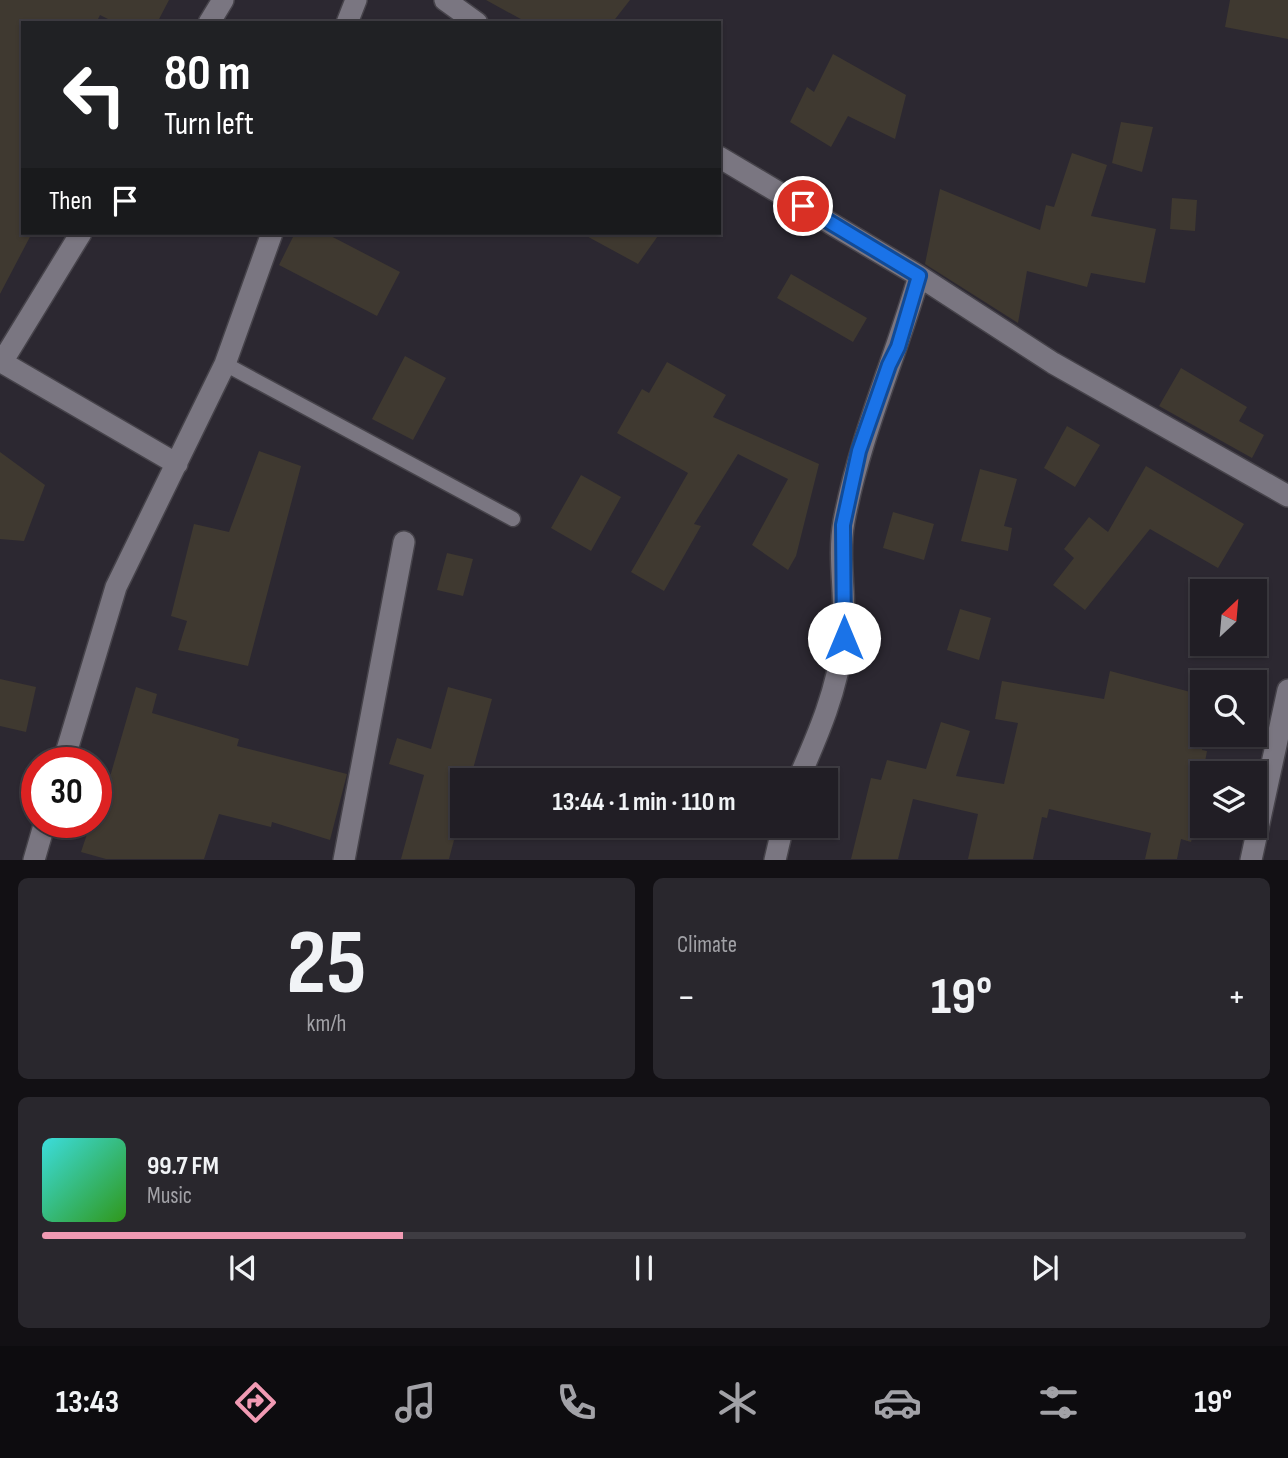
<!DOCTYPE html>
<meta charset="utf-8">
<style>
:root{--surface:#211e25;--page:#29272d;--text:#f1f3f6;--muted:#a2a2a7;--line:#3e3c42;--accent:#f19ab3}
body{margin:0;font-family:"Sofia Sans Condensed",sans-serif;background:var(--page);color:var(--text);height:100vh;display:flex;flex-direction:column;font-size:26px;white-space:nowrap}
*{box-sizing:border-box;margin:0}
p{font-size:23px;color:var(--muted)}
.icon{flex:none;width:38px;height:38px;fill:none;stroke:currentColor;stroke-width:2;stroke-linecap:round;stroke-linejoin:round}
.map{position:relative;height:860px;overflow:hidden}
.drawer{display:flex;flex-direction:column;gap:18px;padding:18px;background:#121014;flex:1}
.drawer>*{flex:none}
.hud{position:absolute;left:21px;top:21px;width:700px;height:214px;border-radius:0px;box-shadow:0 2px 5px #0004,0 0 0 2px var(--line);background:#202124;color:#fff;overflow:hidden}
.needle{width:46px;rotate:26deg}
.tools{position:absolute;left:1190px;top:579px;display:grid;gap:14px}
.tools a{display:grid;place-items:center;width:77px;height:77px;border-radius:0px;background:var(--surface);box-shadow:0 2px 5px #0004,0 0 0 2px var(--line);font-size:35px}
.speed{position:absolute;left:21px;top:747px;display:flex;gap:14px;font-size:35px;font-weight:700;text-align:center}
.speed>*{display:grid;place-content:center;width:91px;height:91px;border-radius:50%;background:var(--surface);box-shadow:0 2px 5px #0004,0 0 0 2px var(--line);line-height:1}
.speed .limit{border:10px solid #d22;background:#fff;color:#111}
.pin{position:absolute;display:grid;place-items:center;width:60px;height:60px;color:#fff;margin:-30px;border:4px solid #fff;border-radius:50%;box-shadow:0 2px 7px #0007}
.me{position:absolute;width:77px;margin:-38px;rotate:0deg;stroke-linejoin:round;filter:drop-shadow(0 0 5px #0008)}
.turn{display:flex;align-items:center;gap:24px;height:147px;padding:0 28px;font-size:32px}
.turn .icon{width:91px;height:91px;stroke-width:2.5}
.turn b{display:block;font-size:49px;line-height:60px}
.then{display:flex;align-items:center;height:66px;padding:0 28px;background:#0003;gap:14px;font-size:26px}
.big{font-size:52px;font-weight:700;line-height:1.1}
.drawer .widget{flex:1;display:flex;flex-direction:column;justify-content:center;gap:10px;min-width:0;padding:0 24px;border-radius:10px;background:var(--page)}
.drawer .dial{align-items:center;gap:0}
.dial b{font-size:91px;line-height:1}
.song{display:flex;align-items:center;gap:21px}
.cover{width:84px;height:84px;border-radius:10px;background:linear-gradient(135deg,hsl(180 70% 55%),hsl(110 70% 35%))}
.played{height:7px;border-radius:4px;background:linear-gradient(90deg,var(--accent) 30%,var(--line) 30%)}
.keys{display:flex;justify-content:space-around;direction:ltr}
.heat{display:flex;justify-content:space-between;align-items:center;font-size:38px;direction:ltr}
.drawer .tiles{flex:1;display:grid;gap:18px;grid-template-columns:1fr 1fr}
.widget:last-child{grid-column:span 2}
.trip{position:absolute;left:450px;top:768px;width:388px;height:70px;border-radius:0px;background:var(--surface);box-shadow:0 2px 5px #0004,0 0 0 2px var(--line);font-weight:700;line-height:70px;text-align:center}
.tabs{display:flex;height:112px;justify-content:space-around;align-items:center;background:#0d0c0f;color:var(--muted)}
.tabs .icon{width:49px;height:49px}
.tabs .current{color:var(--accent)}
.tabs b{font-size:32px;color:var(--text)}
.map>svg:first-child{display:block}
.building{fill:#3f3930}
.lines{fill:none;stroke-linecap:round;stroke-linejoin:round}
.lane-casing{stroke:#46434a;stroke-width:17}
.street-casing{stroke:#46434a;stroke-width:24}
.lane{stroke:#7a7681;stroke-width:14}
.street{stroke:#7a7681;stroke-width:21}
.route-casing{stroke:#114b97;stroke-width:18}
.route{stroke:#1a73e8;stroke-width:12}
</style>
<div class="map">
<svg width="1288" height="860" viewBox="0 0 1288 860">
<rect width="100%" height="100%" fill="#2c2831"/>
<path class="building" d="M0 0H169L157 23H116L100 15 96 23H23V233H32L0 294Z
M486 0H630L612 23H528Z
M1230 0H1288V39L1225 27Z
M833 54 906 95 895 139 848 116 831 147 790 122 807 87 814 92Z
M1121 122 1153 127 1142 172 1112 163Z
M1072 153 1107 165 1091 216 1156 229 1145 283 1091 273 1087 287 1027 271 1018 323 925 264 940 189 1040 230 1046 205 1054 207Z
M1172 198 1197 200 1195 231 1170 229Z
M295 233H325L400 272 377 316 279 265Z
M581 233H660L638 264Z
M791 274 867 318 853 342 777 298Z
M405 356 446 378 413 440 372 419Z
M667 362 726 395 713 417 819 464 796 556 788 570 752 545 788 479 738 454 694 524 701 526 664 591 631 572 688 473 617 433 642 389 649 393Z
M1181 368 1247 407 1239 421 1264 435 1252 458 1159 406Z
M1067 426 1100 445 1075 487 1044 468Z
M259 451 301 466 248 666 178 650 187 621 171 616 194 524 229 532Z
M0 452 45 485 24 541 0 539Z
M1146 466 1244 524 1218 568 1150 529 1085 610 1053 585 1074 558 1064 549 1089 517 1108 532Z
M980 469 1017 479 1004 526 1012 528 1008 551 961 541Z
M581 475 621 497 591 551 551 528Z
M893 512 934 524 924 560 883 548Z
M447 553 473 559 463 596 437 590Z
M960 609 991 618 979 660 947 650Z
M1110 671 1202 695V735H1206L1202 750 1207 751 1197 805 1200 806 1191 842 1181 839 1177 859H1145L1151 833 1049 809 1047 818 1042 817 1033 859H968L978 814 913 799 898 859H851L871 778 881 780 887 760 926 769 941 722 970 731 956 776 1004 784 1018 723 995 719 1002 681 1104 699Z
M0 679 36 687 26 732 0 726Z
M136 687 157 694 152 713 239 739 237 746 347 774 330 840 272 822 271 827 219 814 204 859H106L81 852 91 822H96L98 818Z
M448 687 492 699 470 780H462V810L449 859H401L424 775 389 764 397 738 431 749Z"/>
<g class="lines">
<g class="lane-casing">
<path id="lane" d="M225 364 513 519"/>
</g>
<g class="street-casing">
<path id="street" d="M445 0 477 23
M209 23 223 0
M347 23 356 0
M719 157 919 276 1053 363 1288 496
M0 361 177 464
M2 362 81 233
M63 763 116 587 225 364 272 233
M798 780C818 735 838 689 843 639 847 600 837 559 844 521 860 436 895 359 919 276
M34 860 45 822
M344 860 404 542
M775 860 783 826
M1251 860 1288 690"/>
</g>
<use href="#lane" class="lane"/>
<use href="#street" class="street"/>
</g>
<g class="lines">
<g class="route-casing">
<path id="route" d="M803 206 919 276 898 347 889 365 859 451 843 525 844 638"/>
</g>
<use href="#route" class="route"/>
</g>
</svg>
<div class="tools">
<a><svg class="needle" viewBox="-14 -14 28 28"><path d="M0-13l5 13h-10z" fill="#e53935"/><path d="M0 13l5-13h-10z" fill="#a2a2a7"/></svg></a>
<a><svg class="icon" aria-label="search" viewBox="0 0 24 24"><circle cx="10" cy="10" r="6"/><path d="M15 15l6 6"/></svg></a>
<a><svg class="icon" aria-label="layers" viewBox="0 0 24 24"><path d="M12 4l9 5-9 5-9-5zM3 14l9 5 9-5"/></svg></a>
</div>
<div class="speed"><div class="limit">30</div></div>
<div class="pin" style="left:803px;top:206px;background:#d93025"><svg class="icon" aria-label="arrive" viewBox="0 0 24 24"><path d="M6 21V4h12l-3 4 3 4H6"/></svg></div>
<svg class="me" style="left:844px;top:638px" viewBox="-20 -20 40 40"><circle r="19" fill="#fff"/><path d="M0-13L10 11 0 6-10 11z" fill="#1a73e8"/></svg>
<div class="trip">13:44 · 1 min · 110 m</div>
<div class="hud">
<div class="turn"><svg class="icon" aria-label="left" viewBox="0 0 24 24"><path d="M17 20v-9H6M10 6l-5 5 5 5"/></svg><div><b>80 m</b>Turn left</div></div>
<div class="then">Then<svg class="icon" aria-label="arrive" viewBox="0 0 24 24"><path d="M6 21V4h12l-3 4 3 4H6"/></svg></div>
</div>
</div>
<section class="drawer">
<div class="tiles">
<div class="widget dial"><b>25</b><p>km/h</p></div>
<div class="widget"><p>Climate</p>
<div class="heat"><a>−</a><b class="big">19°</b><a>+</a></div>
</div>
<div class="widget">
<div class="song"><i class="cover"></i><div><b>99.7 FM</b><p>Music</p></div></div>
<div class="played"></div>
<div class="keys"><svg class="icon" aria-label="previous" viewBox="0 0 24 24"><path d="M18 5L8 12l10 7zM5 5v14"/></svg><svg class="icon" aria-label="pause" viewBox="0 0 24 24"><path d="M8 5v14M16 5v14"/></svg><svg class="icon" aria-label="next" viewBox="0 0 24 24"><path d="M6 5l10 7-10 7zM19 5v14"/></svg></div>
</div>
</div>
</section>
<nav class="tabs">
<b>13:43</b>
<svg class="icon current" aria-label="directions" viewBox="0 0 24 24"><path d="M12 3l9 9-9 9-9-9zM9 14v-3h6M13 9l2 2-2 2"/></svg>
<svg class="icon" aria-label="music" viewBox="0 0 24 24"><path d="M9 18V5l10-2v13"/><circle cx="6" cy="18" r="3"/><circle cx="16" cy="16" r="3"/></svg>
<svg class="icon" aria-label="phone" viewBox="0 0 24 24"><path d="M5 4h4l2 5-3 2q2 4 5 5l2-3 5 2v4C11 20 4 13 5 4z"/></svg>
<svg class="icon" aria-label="climate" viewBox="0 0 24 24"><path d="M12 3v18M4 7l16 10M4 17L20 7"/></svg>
<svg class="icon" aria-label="car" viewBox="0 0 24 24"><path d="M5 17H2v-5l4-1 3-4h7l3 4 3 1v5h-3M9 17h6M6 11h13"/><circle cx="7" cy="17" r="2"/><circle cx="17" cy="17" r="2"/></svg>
<svg class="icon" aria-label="filters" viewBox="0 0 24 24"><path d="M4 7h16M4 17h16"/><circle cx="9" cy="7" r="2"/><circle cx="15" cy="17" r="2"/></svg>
<b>19°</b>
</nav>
